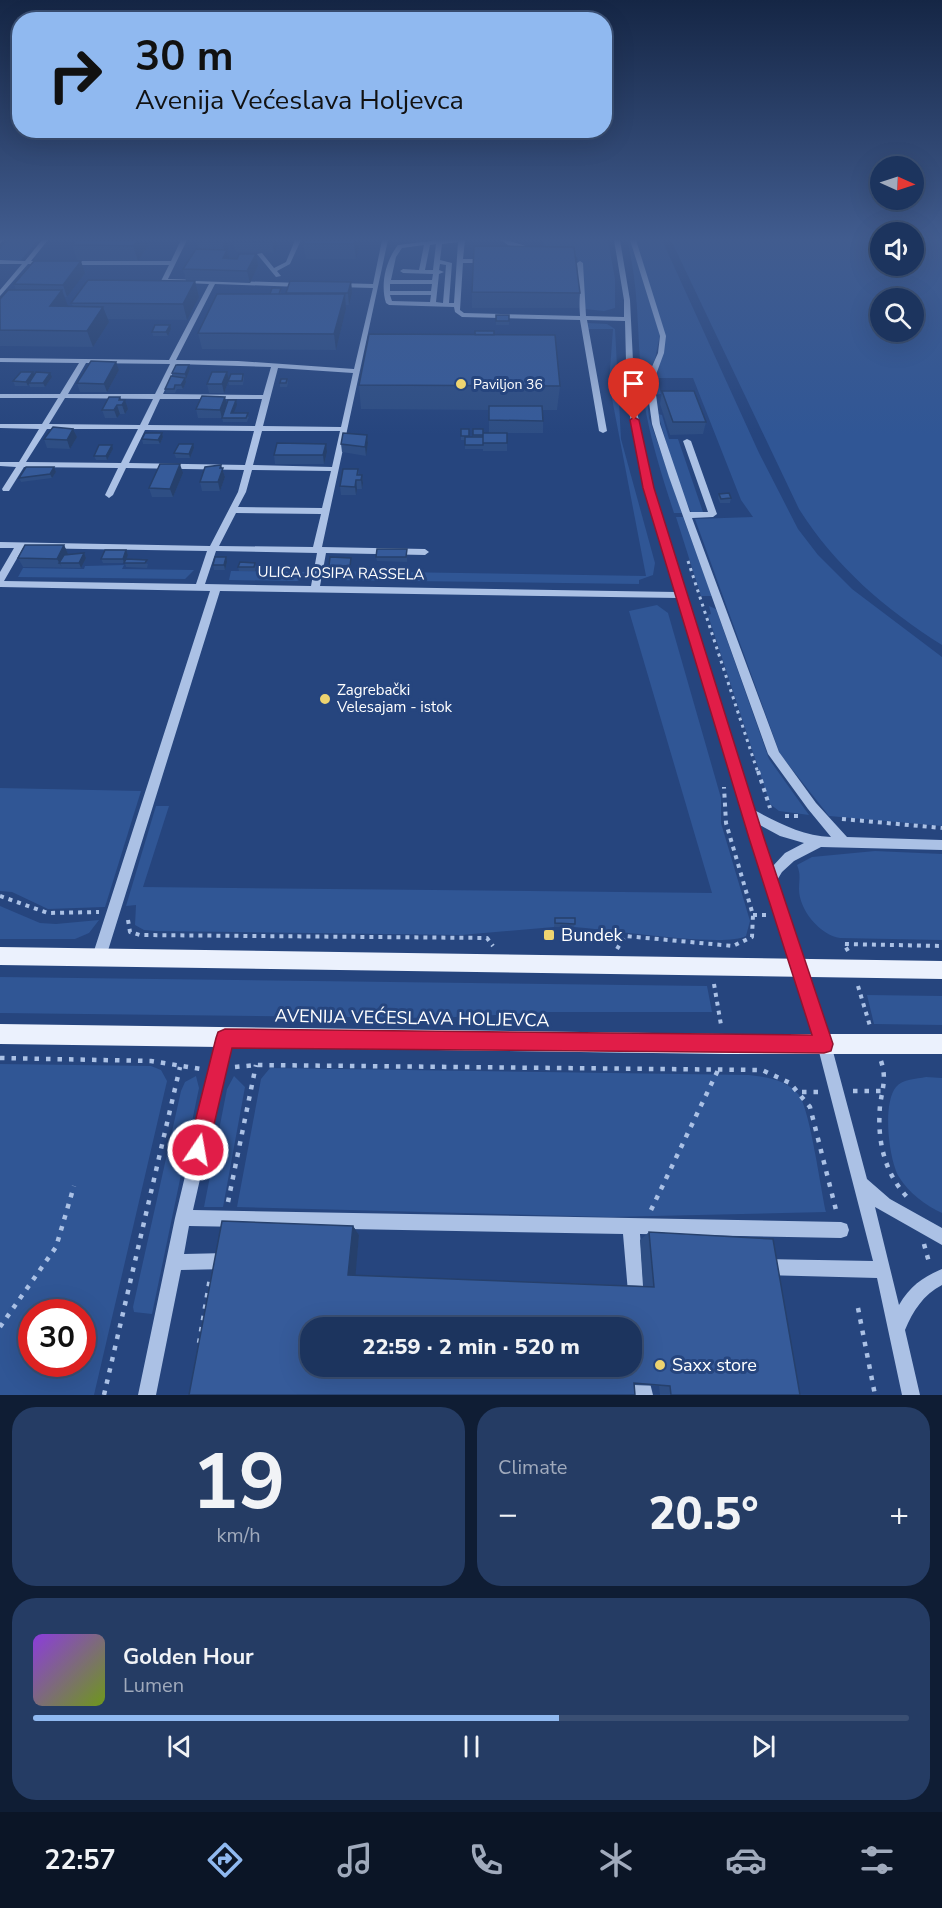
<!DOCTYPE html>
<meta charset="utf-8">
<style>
:root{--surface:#1c345e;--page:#253c64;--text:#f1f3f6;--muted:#a0aabc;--line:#3a4f73;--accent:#90b9f0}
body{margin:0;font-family:"Nunito Sans",sans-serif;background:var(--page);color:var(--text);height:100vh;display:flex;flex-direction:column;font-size:22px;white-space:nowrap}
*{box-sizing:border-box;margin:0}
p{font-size:20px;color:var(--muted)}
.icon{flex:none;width:33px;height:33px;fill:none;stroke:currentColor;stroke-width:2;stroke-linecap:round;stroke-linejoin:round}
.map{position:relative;height:1395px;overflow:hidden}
.panel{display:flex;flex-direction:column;gap:12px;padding:12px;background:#0f1d34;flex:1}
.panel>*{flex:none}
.top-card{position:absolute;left:12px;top:12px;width:600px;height:126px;border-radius:24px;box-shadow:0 6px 24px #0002,0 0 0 2px var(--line);background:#90b9f0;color:#111;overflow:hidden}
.needle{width:39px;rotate:93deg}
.fabs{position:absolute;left:870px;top:156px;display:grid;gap:12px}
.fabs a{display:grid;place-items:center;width:54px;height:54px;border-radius:50%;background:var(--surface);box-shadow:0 6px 24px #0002,0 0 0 2px var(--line);font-size:30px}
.speed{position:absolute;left:18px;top:1299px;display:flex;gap:12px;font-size:30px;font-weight:700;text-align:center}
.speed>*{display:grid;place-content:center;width:78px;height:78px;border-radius:50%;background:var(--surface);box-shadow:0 6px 24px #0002,0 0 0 2px var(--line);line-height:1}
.speed .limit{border:9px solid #d22;background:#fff;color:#111}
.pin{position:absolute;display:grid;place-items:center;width:51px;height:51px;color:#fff;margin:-62px -26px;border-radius:50% 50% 50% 0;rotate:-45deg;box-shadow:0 0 6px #0007}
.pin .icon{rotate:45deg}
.me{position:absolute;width:66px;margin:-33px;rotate:12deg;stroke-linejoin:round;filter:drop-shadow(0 0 4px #0008)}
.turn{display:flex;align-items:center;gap:21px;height:126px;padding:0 24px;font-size:27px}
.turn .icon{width:78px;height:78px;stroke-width:2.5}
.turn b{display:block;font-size:42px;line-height:51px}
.big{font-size:45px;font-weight:800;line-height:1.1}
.panel .widget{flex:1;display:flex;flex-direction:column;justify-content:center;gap:9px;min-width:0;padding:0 21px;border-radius:24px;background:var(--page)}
.panel .dial{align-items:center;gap:0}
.dial b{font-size:78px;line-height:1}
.song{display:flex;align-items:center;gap:18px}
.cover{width:72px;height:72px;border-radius:9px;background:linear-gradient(135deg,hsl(270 70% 55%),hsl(80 70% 35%))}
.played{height:6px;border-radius:3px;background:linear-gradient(90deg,var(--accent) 60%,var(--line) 60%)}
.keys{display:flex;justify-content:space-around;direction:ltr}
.heat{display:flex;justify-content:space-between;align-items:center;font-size:33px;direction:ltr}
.panel .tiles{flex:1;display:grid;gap:12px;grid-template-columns:1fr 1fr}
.widget:last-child{grid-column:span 2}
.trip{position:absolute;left:300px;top:1317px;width:342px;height:60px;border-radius:24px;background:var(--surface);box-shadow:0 6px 24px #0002,0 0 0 2px var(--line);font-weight:800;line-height:60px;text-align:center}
.tab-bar{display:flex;height:96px;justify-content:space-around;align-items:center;background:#0b1526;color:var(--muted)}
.tab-bar .icon{width:42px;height:42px}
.tab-bar .selected{color:var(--accent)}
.tab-bar b{font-size:27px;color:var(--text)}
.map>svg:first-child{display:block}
.green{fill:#305695;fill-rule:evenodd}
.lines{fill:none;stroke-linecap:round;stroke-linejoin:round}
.path-far2{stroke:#abc1e5;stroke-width:3;stroke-dasharray:3 4.5;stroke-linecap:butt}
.path-far1{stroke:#abc1e5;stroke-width:4;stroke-dasharray:4 5;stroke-linecap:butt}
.path{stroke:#abc1e5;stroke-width:4.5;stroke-dasharray:4.5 7;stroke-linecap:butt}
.minor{fill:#abc1e5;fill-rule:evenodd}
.major{fill:#ebf1fd;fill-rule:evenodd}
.wall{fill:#2e4e84}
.shaded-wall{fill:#26406c}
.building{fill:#365b9a;stroke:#26406c;stroke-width:1.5;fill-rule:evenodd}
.route{fill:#e11d48;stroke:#92132f;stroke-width:1.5}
.poi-dot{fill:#eed470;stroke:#26457e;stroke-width:2}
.labels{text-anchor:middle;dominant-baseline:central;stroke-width:6;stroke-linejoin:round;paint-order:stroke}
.far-poi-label{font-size:14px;fill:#fff;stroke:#26457e;text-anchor:start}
.street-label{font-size:15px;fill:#fff;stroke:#26457e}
.poi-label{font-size:15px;fill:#fff;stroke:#26457e;text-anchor:start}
.near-poi-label{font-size:18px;fill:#fff;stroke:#26457e;text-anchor:start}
.near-street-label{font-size:18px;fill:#fff;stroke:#26457e}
</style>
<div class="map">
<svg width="942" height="1395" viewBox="0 0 942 1395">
<rect width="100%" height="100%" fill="#26457e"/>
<path class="green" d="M8 240H38L21 260H0V249Z
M543 240H608L615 279V308L604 311 585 309 577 257 544 256Z
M627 240H630L660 335 655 359 645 380 649 418 682 513H674C662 476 650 439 644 401 636 347 641 293 627 240Z
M635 240H662L759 453 798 529 818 555 852 589 942 657V826L829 816 780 754 695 519 753 517 741 500 693 378H657L661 394 654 395 653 384 665 335Z
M671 240H880V266H914V240H942V645C885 609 835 566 799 509ZM880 298H914V332H880Z
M587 323 607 324 615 329 621 439 655 563 653 575 639 580V584L330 580 326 572 329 571 646 576 609 383 613 329H588Z
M658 414 662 415 669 439H678L703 512H691L679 486Z
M676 517H683L712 596H701Z
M124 565 122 569 194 570 185 579 18 577 23 568 84 569 85 566Z
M231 571 308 572 304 578 297 581 229 580Z
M657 605 668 613 721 798V823L750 921 746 936C725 948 606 929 574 927V922L554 927 461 935 156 931 144 930 135 925 136 905 126 906 156 806H169L143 887 712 893 629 611Z
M709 606 716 609 769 759 809 815 779 811 770 804 708 615 711 614Z
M0 788 141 791 105 907 48 909 12 892 0 891Z
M875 851 942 854V940L840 938C820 935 799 910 799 889 799 879 801 875 797 865L812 857Z
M0 906 40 923 56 924 99 920 89 933 75 939H0Z
M0 977 707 986 712 1012H551L437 1018 0 1013Z
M867 995 942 996V1025L874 1024Z
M0 1064 151 1066 161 1070 167 1081 94 1395H0ZM32 1312H82V1364H32Z
M270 1068 749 1075C767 1077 787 1080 799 1095 810 1110 821 1190 826 1212L610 1217 237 1207 261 1079Z
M196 1076 199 1088 152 1314 134 1312 133 1307 181 1091 185 1082Z
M234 1076 245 1087 223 1207H204L227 1089Z
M926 1077 942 1078V1213C926 1206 908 1192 899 1177 889 1160 882 1104 896 1087 903 1079 916 1079 926 1077Z"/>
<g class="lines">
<path class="path-far2" d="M688 561 758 773"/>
<path class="path-far1" d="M758 771 770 808
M785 816H803
M842 819 942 828
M0 896 48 913 99 912
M753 915H766
M128 920 130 932 140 935 487 938 493 946
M617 949 625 936 733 946 752 937 753 915 726 823 724 787
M848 951 844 944 942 946
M714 984 721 1025
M858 986 870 1026"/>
<path class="path" d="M0 1058 151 1061 201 1069
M881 1061C887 1079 882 1089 880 1106 877 1140 884 1172 907 1197
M235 1067 256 1065 762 1070 790 1083 810 1107 837 1214
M853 1091H884
M802 1092H822
M228 1202 256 1065
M651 1210 719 1068
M924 1244 930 1266
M858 1308 875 1395
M0 1327 56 1247 74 1186
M199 1343 210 1278
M104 1395 180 1067"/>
<path class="minor" d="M0 240H4L0 243Z
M42 240H48L31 261H45L48 263 47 264H28L0 296V290L22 264H0V260L25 261Z
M181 240H187L168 279 301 283 304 285 301 287 215 284 176 360 238 361 354 369 373 288 337 287 334 285 337 283 373 284 382 240H388L322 547 425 549 429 552 425 555 326 553 320 586 676 592 645 488 627 402 625 321 587 320 607 431 603 433 599 431 580 320 462 317 455 312 454 307 389 305 386 303C380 284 386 260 398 245L439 240H465L463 259H488L491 261 488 263H463L460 310 464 313 580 316 577 263 580 261 583 263 586 316 624 317V300L614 240H620L630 300 635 402 653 488 754 810C779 823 803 836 831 837L808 809 768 754 669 477 652 424 646 380 658 353 660 336 630 240H636L666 336 664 353 654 380 660 424 690 512H708L683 441 687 439 691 441 717 514 713 517 692 518 779 752 816 803 847 837 942 840V850L821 847 794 861 782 872 776 882 831 1044 867 1179 890 1199 942 1228V1245L875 1207 899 1305C910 1286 923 1277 942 1269V1285C923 1295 913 1311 905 1330L920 1395H902L877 1278 763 1275 757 1273 755 1267 757 1261 763 1259 873 1261 817 1044 764 882 678 598 220 591 106 957 104 962 99 963 94 962 92 957 210 591 0 587V572L14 548H0V542L210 546 238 492 244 470 126 468 113 495 109 498 105 495 118 468 24 467 9 491H3L2 489 16 467 0 466V462H19L39 429 0 428V424H42L58 398H0V394H60L79 363 0 362V358L169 360 209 284 162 282 161 281 169 265H69L66 263 69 261H171ZM458 242 454 303H449L452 263 440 260 442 244ZM436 244 433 270H425L430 245ZM424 245 419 270 403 269 400 271 403 273 433 274 432 280H391L396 257 402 248ZM440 264 446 265 443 303 436 302 439 274 444 272 439 270ZM390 284H432L431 291H390ZM390 295H431L430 302 392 301ZM86 363 170 364 155 394H68ZM177 364 271 367 263 395 163 394ZM278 368 353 373 341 427 263 426ZM65 398 153 399 140 425 49 424ZM160 399H262L255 426 148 425ZM47 429H138L121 463 26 462ZM145 430 254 431 245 465 129 463ZM262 431H340L332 467 253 465ZM252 470 331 471 322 508 238 507 246 492ZM236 513 321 514 313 547 219 546ZM23 548 207 551 196 584 4 581ZM216 551 317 553 311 586 205 584ZM758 824 780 836 804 843 785 853 772 867Z
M295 240H301L290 264 277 271 281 276 276 277 257 254 262 253 274 268 286 262Z
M501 240C509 240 518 244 526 246L528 255 523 256 521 248 508 245Z
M225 1031 230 1033 232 1038 193 1210 841 1222 847 1224 849 1230 847 1236 841 1238 640 1234 644 1292 642 1298 636 1300 630 1298 628 1292 623 1234 189 1226 184 1254 227 1253 233 1255 235 1261 233 1267 227 1269 181 1270 156 1395H138L175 1218 218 1038 220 1033Z
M643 1376 649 1379 653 1395H635L634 1385 637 1379Z"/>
<path class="major" d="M0 947 942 961V979L0 965Z
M0 1024 725 1034H942V1054H725L0 1044Z"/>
</g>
<path class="wall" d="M152 240 138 261 77 260 72 245Z
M197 240H232L226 250H227L229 258 258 266 250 283 195 281 199 297 187 320 107 319 109 322 93 347 0 346V299L16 290 14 284 85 273 67 297H64L68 306H73L71 303 186 281 183 269 198 249Z
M234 240H280L274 253 236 252 233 241Z
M361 240 356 259H306L303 244Z
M351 282 352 293 349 305H346V309L336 350 202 349 198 333 281 288V294H286Z
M472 292 580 293 579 308H472Z
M509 315V325H496V320Z
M171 329 168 336H153L152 332Z
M494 335 560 386 557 410H543V433H489V410L361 409 359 385Z
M116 362 119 370 107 392H80L77 383Z
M190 369 186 379 185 378 186 382 183 389H177L175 393H166L165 389 173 376 172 373Z
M227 372 229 380 224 393H209L207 384Z
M34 374 52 377 45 387H30L29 384 28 386H15L13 381Z
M243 374 244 378 243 385H229L228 381Z
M287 379 288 383 287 387H280V383Z
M662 391 706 422 703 434 670 435 660 404Z
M122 400 128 409 125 414H120L117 418H105L102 410Z
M227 403 237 405 233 413 249 417 247 422H223L222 418H198L196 409Z
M73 429 77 437 70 449 47 448 44 439Z
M461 429H469V437H473V429H483V437L507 433V451H483V448V449H465V440H461Z
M162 433 163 437 160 444H143L142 439Z
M367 435 368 443 366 456 342 452 341 444Z
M194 448 190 458H176L174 453Z
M113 449 107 460H96L94 456Z
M327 452 324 464H275L274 455Z
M54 467 56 472 52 478 21 482 19 478Z
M222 468 225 477 220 491H202L200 482Z
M358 469 359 475H362L363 483 362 489H357L356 495H341L340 486Z
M183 473 173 497H152L149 488Z
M719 494 731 498 730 503H720L718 498Z
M64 545 68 554 84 553 86 558 81 568 23 567 18 558Z
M126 550 128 555 126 559 148 564 147 568 126 567 125 563H103L101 559Z
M407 554V562L377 561 376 557Z
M227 562 225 570H214L213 565Z
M351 562 350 570H330L329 566Z
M255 563 256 567 255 571H239L238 567Z
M555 918 575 924 574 927H554Z
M353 1226 359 1235 355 1275 643 1286 640 1240 649 1232 800 1395H660L659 1386 634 1385 189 1395Z"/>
<path class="shaded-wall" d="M138 240H152L138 261 133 246Z
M223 240H232L225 253 222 241Z
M273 240H280L274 253 272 242Z
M355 240H361L356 259 354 244Z
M227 250 230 261 223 258Z
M256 254 258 266 250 283 247 271Z
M81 261 85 273 67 297 63 285Z
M195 281 199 297 187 320 183 304Z
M351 282 352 293 349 305 348 293Z
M62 290 68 306H50Z
M345 294 346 309 336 350 334 334Z
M103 307 109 322 93 347 87 331Z
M170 325 171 329 168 336 166 332Z
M116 362 119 370 107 392 104 384Z
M189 365 190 369 186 379 185 374Z
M33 372 35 376 29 383V384L28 386 26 382Z
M227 372 229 380 224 393 222 384Z
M50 373 52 377 45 387 43 383Z
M185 378 186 382 183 389 181 385Z
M120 397 123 404 125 400 128 409 125 414 122 405 119 400Z
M225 397 227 405 222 418 220 410Z
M236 400 237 405 232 417 231 413Z
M117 405 120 414 117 418 114 410Z
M73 429 77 437 70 449 67 440Z
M162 433 163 437 160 444 158 440Z
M367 435 368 443 366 456 365 447Z
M193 444 194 448 190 458 189 454Z
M326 444 327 452 324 464 323 455Z
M112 445 113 449 107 460 106 456Z
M180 464 183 473 173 497 170 489Z
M221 465 225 477 220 491 218 482Z
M54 467 56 472 52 478 50 474Z
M362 475 363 483 362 489 361 480Z
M356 480 357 489 356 495 355 487Z
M64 545 68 554 64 563H59L62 567 57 559Z
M126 550 128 555 124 564 123 559Z
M84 553 86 558 81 568 79 563Z
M226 557 227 562 225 570 224 565Z
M353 1226 359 1235 355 1281 348 1275Z"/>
<path class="building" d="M76 240H138L133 246 72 245Z
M197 240H223L222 241H196Z
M234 240H273L272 242 233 241Z
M305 240H355L354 244H303Z
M474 246 574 247 580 293 472 292Z
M196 249 227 250 223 258 237 259 239 254H256L247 271 183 269Z
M34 261H81L63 285 14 284Z
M88 280 195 281 183 304 71 303Z
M290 281 351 282 348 293H286Z
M272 288H281L279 294H270Z
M8 290H62L50 306 103 307 87 331 0 330V299Z
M217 294H345L334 334 198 333Z
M496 315H509V321H496Z
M155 325H170L166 332H152Z
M475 331H494V335H475Z
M369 334 555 335 560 386 359 385Z
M91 361 116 362 104 384 77 383Z
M176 365H189L185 374 172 373Z
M21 372H33L26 382 13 381Z
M36 372 50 373 43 383H29Z
M212 372H227L222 384H207Z
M231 374H243L242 381H228Z
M171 376 185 378 181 385H175L174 389H165Z
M281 379H287L286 383H280Z
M662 391H694L706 422H673Z
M202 396 225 397 220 410 196 409Z
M109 397H120L119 400H125L122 405H117L114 410H102Z
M228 400H236L231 413H248L246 418H222Z
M489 406H542L543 421 489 420Z
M53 427 73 429 67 440 44 439Z
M461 429H469V436H461Z
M473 429H483V435H473Z
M145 433H162L158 440 142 439Z
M343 433 367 435 365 447 341 444Z
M483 433H507V443H483Z
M465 437H483V445H465Z
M277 443 326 444 323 455H274Z
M179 444H193L189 454 174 453Z
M99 445H112L106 456H94Z
M160 464H180L170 489 149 488Z
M221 465 220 468H223L218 482H200L205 467Z
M26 467H54L50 474 19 478Z
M343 469H358L357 475H362L361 480H356L355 487 340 486Z
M729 493 731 498 721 499 719 494Z
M25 545H64L57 559 18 558Z
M377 549H407L406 557H376Z
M105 550H126L123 559H101Z
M84 553 79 563H59L64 555Z
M215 557H226L224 565H213Z
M330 557 351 558 350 566H329Z
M126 559 147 560 145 563H124Z
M240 562 255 563 254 567H238Z
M555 918H575V924L555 923Z
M222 1221 353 1226 348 1275 654 1287 649 1232 773 1239 800 1395H671L670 1386 634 1383 635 1395H189ZM310 1328H632V1366H310Z"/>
<linearGradient id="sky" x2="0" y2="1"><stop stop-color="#152645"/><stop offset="0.55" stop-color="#415c8f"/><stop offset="1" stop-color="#415c8f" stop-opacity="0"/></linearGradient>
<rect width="942" height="435" fill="url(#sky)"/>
<path class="route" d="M634 417 639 420 654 488 764 838 833 1044 831 1051 824 1053 232 1048 208 1150 205 1157 198 1160 191 1157 188 1150 216 1038 218 1032 225 1029 812 1035 749 838 643 488 630 420Z"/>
<g class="poi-dot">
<circle cx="461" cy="384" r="6"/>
<circle cx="325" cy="699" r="6"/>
<rect x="543" y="929" width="12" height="12" rx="3"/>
<circle cx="660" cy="1365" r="6"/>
</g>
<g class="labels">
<g class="far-poi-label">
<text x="473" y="384">Paviljon 36</text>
</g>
<g class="street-label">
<text transform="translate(341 573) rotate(1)">ULICA JOSIPA RASSELA</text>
</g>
<g class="poi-label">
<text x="337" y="690">Zagrebački<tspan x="337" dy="17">Velesajam - istok</tspan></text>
</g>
<g class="near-poi-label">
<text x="561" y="935">Bundek</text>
<text x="672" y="1365">Saxx store</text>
</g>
<g class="near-street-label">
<text transform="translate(412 1018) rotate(1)">AVENIJA VEĆESLAVA HOLJEVCA</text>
</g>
</g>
</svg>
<div class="fabs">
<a><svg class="needle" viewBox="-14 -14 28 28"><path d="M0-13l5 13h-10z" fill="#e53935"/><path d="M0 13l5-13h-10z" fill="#a0aabc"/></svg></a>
<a><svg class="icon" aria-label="sound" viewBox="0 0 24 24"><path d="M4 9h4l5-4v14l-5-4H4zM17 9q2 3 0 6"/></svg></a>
<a><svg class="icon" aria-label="search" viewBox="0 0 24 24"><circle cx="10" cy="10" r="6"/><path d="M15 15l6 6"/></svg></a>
</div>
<div class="speed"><div class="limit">30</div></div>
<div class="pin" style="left:634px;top:420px;background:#d93025"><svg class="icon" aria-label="arrive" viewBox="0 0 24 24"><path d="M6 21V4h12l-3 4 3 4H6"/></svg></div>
<svg class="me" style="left:198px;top:1150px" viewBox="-20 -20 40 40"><circle r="17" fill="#e11d48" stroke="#fff" stroke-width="3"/><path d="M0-11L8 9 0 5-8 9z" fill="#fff"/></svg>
<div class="trip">22:59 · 2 min · 520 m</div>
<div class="top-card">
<div class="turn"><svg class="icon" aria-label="right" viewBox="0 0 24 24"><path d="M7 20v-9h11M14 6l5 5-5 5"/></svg><div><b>30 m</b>Avenija Većeslava Holjevca</div></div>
</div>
</div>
<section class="panel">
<div class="tiles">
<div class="widget dial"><b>19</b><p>km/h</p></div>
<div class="widget"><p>Climate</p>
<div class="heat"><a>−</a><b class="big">20.5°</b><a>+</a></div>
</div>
<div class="widget">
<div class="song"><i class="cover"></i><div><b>Golden Hour</b><p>Lumen</p></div></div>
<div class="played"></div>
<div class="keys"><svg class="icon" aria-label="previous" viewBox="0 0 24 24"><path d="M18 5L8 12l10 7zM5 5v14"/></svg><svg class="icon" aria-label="pause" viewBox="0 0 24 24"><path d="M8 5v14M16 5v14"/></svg><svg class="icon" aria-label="next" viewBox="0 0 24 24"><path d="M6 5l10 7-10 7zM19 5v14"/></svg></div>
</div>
</div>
</section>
<nav class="tab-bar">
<b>22:57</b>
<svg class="icon selected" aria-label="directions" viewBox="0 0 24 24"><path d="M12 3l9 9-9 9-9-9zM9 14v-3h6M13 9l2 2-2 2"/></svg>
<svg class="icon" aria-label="music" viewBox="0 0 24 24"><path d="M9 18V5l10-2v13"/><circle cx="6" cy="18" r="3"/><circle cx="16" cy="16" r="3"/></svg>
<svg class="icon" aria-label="phone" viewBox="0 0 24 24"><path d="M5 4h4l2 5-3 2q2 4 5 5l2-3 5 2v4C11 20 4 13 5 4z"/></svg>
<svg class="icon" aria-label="climate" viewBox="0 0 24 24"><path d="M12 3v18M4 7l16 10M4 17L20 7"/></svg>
<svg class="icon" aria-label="car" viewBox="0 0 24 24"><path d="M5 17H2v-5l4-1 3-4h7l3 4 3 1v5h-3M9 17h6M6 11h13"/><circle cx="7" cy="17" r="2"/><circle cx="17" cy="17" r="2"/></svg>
<svg class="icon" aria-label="filters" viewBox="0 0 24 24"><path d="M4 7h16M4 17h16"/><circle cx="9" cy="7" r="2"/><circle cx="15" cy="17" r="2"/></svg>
</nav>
